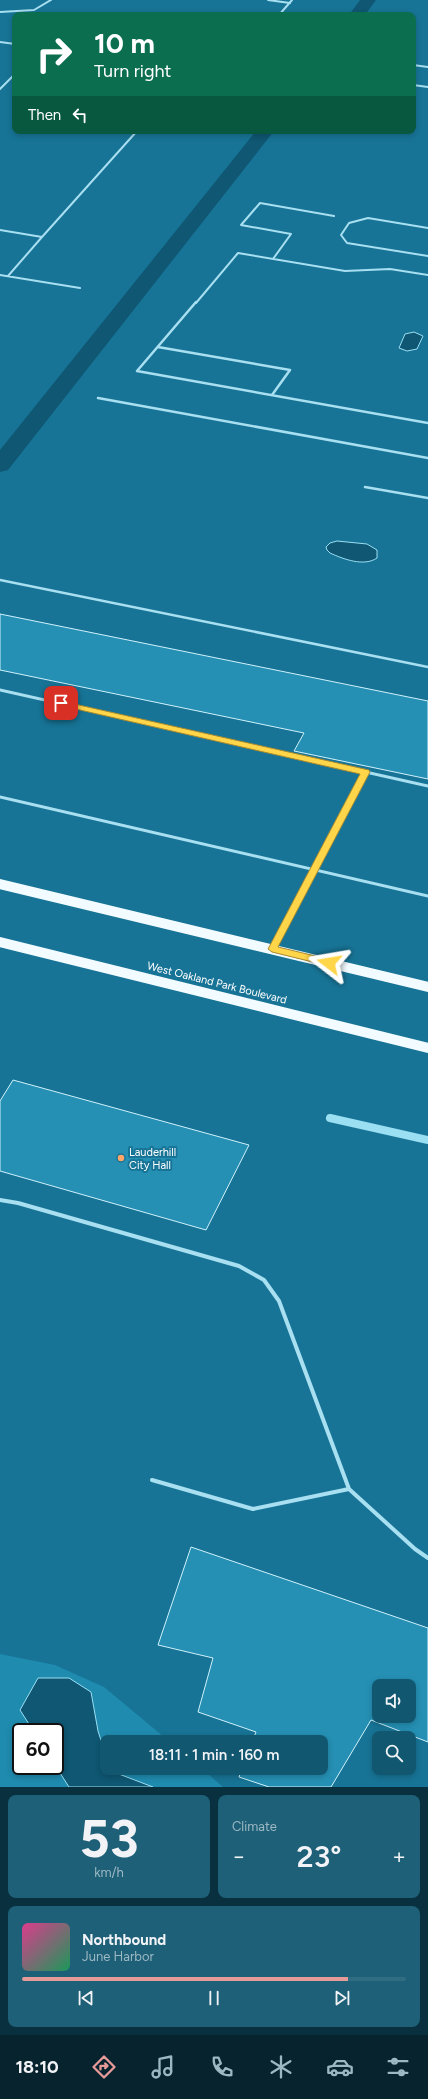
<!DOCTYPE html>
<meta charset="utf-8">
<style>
:root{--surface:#115770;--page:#1e6078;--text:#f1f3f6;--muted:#9cb8c3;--line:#306d83;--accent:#e69b98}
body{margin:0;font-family:Figtree,sans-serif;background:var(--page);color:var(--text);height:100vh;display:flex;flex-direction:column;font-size:15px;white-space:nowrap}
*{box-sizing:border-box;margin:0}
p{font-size:13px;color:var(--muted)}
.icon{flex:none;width:22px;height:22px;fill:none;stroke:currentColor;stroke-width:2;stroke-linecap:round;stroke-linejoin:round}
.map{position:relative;height:1787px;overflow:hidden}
.sheet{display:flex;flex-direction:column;gap:8px;padding:8px;background:#09303e;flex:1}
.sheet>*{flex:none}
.banner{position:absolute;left:12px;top:12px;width:404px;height:122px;border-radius:8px;box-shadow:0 2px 6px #0003;background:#0b6e4f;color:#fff;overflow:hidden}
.tools{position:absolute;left:372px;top:1679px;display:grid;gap:8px}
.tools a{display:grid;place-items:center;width:44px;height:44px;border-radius:8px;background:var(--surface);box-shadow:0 2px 6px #0003;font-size:20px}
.speed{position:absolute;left:12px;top:1723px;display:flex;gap:8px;font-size:20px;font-weight:700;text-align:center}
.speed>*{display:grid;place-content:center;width:52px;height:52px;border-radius:50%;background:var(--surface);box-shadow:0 2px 6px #0003;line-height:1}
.speed .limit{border:2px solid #111;border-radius:6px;background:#fff;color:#111}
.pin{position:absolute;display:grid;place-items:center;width:34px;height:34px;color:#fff;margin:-17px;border-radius:8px;box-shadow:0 2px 6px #0006}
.me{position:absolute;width:44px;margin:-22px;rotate:284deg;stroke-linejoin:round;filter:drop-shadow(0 0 3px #0008)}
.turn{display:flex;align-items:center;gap:14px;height:84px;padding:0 16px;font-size:18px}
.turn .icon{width:52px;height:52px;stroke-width:2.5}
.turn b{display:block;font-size:28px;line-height:34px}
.then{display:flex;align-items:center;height:38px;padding:0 16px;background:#0003;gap:8px;font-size:15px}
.big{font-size:30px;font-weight:600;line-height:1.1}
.sheet .card{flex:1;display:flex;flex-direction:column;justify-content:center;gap:6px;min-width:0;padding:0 14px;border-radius:8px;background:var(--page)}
.sheet .dial{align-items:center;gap:0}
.dial b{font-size:52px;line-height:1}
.song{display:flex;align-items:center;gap:12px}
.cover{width:48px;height:48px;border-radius:6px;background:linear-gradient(135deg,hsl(330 70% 55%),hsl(150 70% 35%))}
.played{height:4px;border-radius:2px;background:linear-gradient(90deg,var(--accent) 85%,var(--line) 85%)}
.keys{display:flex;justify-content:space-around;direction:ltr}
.heat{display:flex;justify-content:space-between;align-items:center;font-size:22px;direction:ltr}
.sheet .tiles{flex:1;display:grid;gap:8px;grid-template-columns:1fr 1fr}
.card:last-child{grid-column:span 2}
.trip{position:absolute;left:100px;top:1735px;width:228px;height:40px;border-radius:8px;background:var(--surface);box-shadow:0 2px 6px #0003;font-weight:600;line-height:40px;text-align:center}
.menu{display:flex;height:64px;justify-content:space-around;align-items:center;background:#07232d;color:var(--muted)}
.menu .icon{width:28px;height:28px}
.menu .on{color:var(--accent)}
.menu b{font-size:18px;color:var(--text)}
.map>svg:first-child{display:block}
.green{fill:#1f8baf;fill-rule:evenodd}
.water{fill:#0f5773;stroke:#9bdff3}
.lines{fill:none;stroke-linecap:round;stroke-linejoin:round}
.stream{stroke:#9bdff3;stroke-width:8}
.canal{fill:#0f5773;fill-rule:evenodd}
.building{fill:#2590b4;stroke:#d0f1fc;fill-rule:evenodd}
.service-far3{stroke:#a8dff1;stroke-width:2}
.service-far2{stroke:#a8dff1;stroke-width:2.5}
.service-far1{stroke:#a8dff1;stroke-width:3}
.service{stroke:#a8dff1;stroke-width:4}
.primary{stroke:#f2fbff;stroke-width:10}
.route{fill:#ffd54a;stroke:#a68a30}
.poi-dot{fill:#ffa668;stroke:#177496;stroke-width:1.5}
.labels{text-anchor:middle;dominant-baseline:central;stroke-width:4;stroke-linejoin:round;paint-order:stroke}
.street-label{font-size:11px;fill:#fff;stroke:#177496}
.poi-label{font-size:11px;fill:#fff;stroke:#177496;text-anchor:start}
</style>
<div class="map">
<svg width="428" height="1787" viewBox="0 0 428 1787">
<rect width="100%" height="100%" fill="#177496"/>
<path class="green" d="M0 1654 55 1665 104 1687 170 1742H107V1768H201L223 1787H0ZM21 1732H55V1766H21Z"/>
<path class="water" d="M414 332 423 336 417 349 407 351 399 348 405 334Z
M337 541 367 544 377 550V558C364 567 343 559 330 553L327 550 326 547 330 543Z
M38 1678H69L91 1692 98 1731 107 1759V1768H110L111 1771 153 1787H69L55 1765V1732H34L20 1710Z"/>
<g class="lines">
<path class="stream" d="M330 1118 428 1140"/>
<path class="canal" d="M360 0H376L365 15H349Z
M256 131H274L8 470 0 472V450Z"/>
</g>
<path class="building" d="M0 614 428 701V779L294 751 304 733 0 670Z
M13 1080 249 1145 206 1230 0 1171V1101Z
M191 1547 428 1628V1742L371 1720 331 1787H269L239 1777 242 1768H321V1742H252L256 1732 198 1712 213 1658 158 1645ZM379 1686H409V1716H379Z"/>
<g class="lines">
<path class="service-far3" d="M268 0 290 3
M0 12 34 10 51 0
M279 15 292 0
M0 42 15 44
M413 65 428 67
M413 85 428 87
M0 89 15 74
M428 228 368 218 349 223 341 235 347 243 428 256
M0 230 42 237 137 131
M273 259 291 234 241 225 260 203 334 216
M0 275 80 288
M8 276 42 237
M196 303 238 253 345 271 390 269 428 275"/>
<path class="service-far2" d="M196 302 137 371 428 423
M158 347 290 370 272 395
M98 398 428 458
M365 487 428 498
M0 580 428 667"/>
<path class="service-far1" d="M0 690 428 786
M0 797 428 896
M273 947 365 772"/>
<path class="service" d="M0 1200 18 1203 239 1266 264 1280 279 1301 349 1489 415 1549 428 1558
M152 1480 253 1509 349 1489"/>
<path class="primary" d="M0 884 428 987
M0 942 428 1048"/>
</g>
<path class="route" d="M61 701 369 770 370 772 278 947 332 960V965L329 966 272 952 268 949 360 774 58 705V702Z"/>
<circle class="poi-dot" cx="121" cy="1158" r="4"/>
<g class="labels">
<g class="street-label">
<text transform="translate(217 983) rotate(14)">West Oakland Park Boulevard</text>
</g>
<g class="poi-label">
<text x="129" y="1152">Lauderhill<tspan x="129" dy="13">City Hall</tspan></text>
</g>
</g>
</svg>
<div class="tools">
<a><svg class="icon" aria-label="sound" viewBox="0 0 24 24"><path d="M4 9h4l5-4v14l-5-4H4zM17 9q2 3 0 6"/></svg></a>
<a><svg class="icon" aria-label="search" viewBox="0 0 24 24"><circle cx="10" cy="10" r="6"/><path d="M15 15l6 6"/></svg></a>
</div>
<div class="speed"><div class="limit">60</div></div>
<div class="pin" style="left:61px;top:703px;background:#d93025"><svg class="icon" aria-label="arrive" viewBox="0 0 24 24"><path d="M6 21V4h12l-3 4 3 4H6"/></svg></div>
<svg class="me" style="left:329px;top:963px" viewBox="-20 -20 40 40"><path d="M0-17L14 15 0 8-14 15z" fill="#ffd54a" stroke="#fff" stroke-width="4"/></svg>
<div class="trip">18:11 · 1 min · 160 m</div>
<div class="banner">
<div class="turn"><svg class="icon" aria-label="right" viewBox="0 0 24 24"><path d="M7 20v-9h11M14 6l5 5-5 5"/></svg><div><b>10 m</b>Turn right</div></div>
<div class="then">Then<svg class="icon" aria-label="left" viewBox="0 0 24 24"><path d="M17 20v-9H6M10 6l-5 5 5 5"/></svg></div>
</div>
</div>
<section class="sheet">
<div class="tiles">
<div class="card dial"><b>53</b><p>km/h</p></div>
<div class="card"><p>Climate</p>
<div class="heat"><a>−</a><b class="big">23°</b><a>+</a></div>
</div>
<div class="card">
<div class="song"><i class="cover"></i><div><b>Northbound</b><p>June Harbor</p></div></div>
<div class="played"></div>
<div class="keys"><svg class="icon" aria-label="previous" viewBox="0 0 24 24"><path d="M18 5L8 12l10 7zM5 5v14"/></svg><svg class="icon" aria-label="pause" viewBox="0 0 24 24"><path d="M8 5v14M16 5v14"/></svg><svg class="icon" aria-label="next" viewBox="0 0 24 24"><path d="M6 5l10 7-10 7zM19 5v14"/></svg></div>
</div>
</div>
</section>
<nav class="menu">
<b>18:10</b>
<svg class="icon on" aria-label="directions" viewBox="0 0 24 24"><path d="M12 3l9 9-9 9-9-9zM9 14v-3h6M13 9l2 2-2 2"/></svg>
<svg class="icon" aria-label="music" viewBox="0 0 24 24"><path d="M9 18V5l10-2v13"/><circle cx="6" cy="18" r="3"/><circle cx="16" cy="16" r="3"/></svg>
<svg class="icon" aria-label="phone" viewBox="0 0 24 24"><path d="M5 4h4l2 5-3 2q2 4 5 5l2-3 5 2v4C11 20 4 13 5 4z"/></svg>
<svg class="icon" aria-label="climate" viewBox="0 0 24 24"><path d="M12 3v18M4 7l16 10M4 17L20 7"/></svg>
<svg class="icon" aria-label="car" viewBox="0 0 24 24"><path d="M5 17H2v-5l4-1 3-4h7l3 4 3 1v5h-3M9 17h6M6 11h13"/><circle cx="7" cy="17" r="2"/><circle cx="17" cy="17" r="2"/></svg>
<svg class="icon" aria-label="filters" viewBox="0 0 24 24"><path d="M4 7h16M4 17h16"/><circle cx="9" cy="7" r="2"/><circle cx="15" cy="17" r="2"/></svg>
</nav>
